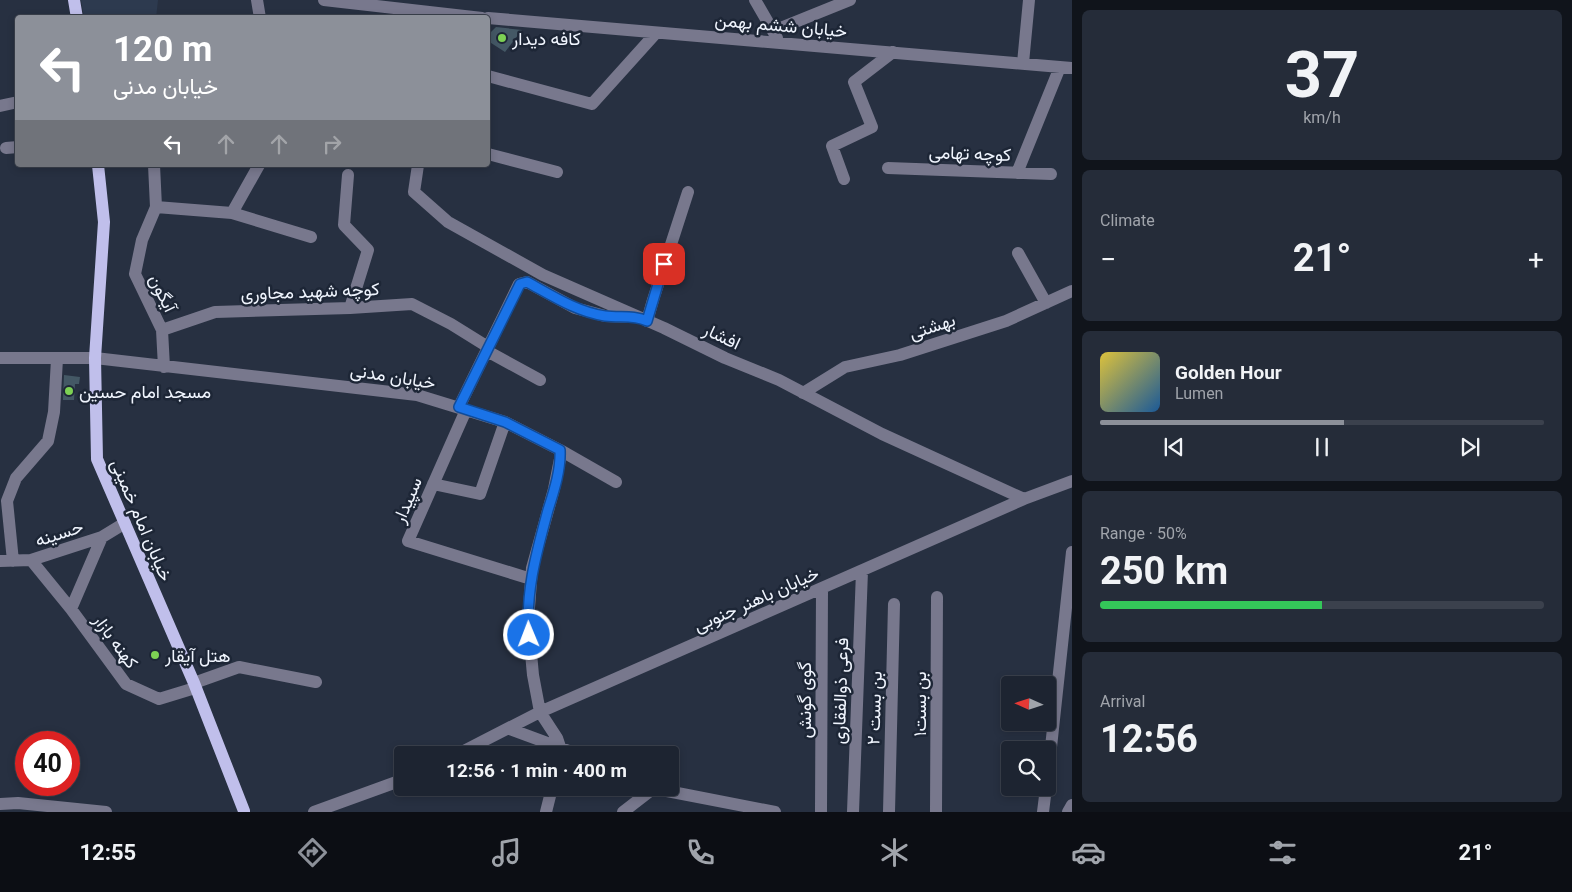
<!DOCTYPE html>
<meta charset="utf-8">
<style>
:root{--surface:#1d2431;--page:#252c39;--text:#f1f3f6;--muted:#a0a4ab;--line:#3b414d;--accent:#8c9099}
body{margin:0;font-family:Roboto,Vazirmatn,sans-serif;background:var(--page);color:var(--text);height:100vh;display:flex;flex-direction:column;font-size:19px;white-space:nowrap}
*{box-sizing:border-box;margin:0}
p{font-size:16px;color:var(--muted)}
.icon{flex:none;width:28px;height:28px;fill:none;stroke:currentColor;stroke-width:2;stroke-linecap:round;stroke-linejoin:round}
.map{position:relative;flex:1;overflow:hidden}
.panel{display:flex;flex-direction:column;gap:10px;padding:10px;background:#10141b;width:500px}
.panel>*{flex:none}
.hud{position:absolute;left:15px;top:15px;width:475px;height:152px;border-radius:5px;box-shadow:0 2px 8px #0003,0 0 0 1px var(--line);background:#8c9099;color:#fff;overflow:hidden}
.needle{width:32px;rotate:273deg}
.tools{position:absolute;left:1001px;top:676px;display:grid;gap:10px}
.tools a{display:grid;place-items:center;width:55px;height:55px;border-radius:5px;background:var(--surface);box-shadow:0 2px 8px #0003,0 0 0 1px var(--line);font-size:25px}
.speed{position:absolute;left:15px;top:731px;display:flex;gap:10px;font-size:25px;font-weight:700;text-align:center}
.speed>*{display:grid;place-content:center;width:65px;height:65px;border-radius:50%;background:var(--surface);box-shadow:0 2px 8px #0003,0 0 0 1px var(--line);line-height:1}
.speed .limit{border:8px solid #d22;background:#fff;color:#111}
.pin{position:absolute;display:grid;place-items:center;width:42px;height:42px;color:#fff;margin:-21px;border-radius:10px;box-shadow:0 2px 8px #0006}
.me{position:absolute;width:55px;margin:-28px;rotate:359deg;stroke-linejoin:round;filter:drop-shadow(0 0 4px #0008)}
.turn{display:flex;align-items:center;gap:18px;height:105px;padding:0 15px;font-size:22px}
.turn .icon{width:65px;height:65px;stroke-width:2.5}
.turn b{display:block;font-size:35px;line-height:42px}
.lanes{display:flex;align-items:center;height:48px;padding:0 15px;background:#0003;justify-content:center;gap:25px;direction:ltr}
.lanes .off{opacity:.35}
.big{font-size:38px;font-weight:700;line-height:1.1}
.panel .widget{flex:1;display:flex;flex-direction:column;justify-content:center;gap:8px;min-width:0;padding:0 18px;border-radius:8px;background:var(--page)}
.panel .dial{align-items:center;gap:0}
.dial b{font-size:65px;line-height:1}
.song{display:flex;align-items:center;gap:15px}
.cover{width:60px;height:60px;border-radius:8px;background:linear-gradient(135deg,hsl(50 70% 55%),hsl(210 70% 35%))}
.played{height:5px;border-radius:2px;background:linear-gradient(90deg,var(--accent) 55%,var(--line) 55%)}
.keys{display:flex;justify-content:space-around;direction:ltr}
.heat{display:flex;justify-content:space-between;align-items:center;font-size:28px;direction:ltr}
.charge{height:8px;border-radius:4px;background:linear-gradient(90deg,#34c759 50%,var(--line) 0)}
.trip{position:absolute;left:394px;top:746px;width:285px;height:50px;border-radius:5px;background:var(--surface);box-shadow:0 2px 8px #0003,0 0 0 1px var(--line);font-weight:700;line-height:50px;text-align:center}
.tabs{display:flex;height:80px;justify-content:space-around;align-items:center;background:#0c0e14;color:var(--muted)}
.tabs .icon{width:35px;height:35px}
.tabs .selected{color:var(--accent)}
.tabs b{font-size:22px;color:var(--text)}
main{display:flex;flex:1;min-height:0}
.map>svg:first-child{display:block}
.built{fill:#2d3a4f}
.building{fill:#445865}
.lines{fill:none;stroke-linecap:round;stroke-linejoin:round}
.minor{stroke:#78788d;stroke-width:12}
.major{stroke:#c0bfeb;stroke-width:12}
.route-casing{stroke:#114b97;stroke-width:12}
.route{stroke:#1a73e8;stroke-width:9}
.poi-dot{fill:#7dd154;stroke:#1d2636;stroke-width:2}
.labels{text-anchor:middle;dominant-baseline:central;stroke-width:5;stroke-linejoin:round;paint-order:stroke}
.street-label{font-size:18px;fill:#f0f5fe;stroke:#1d2636}
.poi-label{font-size:18px;fill:#f0f5fe;stroke:#1d2636;text-anchor:start}
</style>
<main>
<div class="map">
<svg width="1072" height="812" viewBox="0 0 1072 812">
<rect width="100%" height="100%" fill="#273041"/>
<path class="built" d="M81 0H158L156 18 84 17Z"/>
<path class="building" d="M496 27 522 30 505 52 488 41V35Z
M64 375 80 377 79 384H75L74 400H63Z"/>
<g class="lines">
<path class="minor" d="M257 0 260 18
M324 0 482 18
M755 0 777 38
M488 18 1072 68
M773 31 850 0
M1023 63 1029 0
M488 76 592 104 656 33
M0 106 18 102
M6 148 18 147
M488 154 557 172
M154 165 156 207
M418 165 414 192 448 222 543 275 664 328 725 358 779 380 882 434 1024 499
M888 168 1051 174
M1017 173 1060 67
M348 175 344 225 368 250 350 308
M844 179 832 146 872 127 854 82 893 52
M232 213 311 237
M1018 253 1046 303
M647 321 653 300 688 192
M162 330 135 274 142 240 156 207 232 213 259 165
M487 351 540 380
M0 358H95L417 395 505 422 560 450V459L554 489 532 568 528 621 533 675 540 712 557 738 560 747
M164 367 162 330 215 312 350 308 412 304 451 324 488 347
M803 393 845 367 900 355 1006 321 1072 291
M459 407 519 284 527 282 575 308 605 316 631 317
M466 410 408 541 531 579
M560 450 616 482
M433 484 480 494 505 422
M31 560 71 609 126 684 159 699 195 688
M0 561 31 560 102 537 125 523
M13 561 7 501 16 478 48 441 54 412 57 359
M71 609 102 537
M194 683 239 667 316 682
M510 729 580 755
M456 755 540 712 1024 499 1072 481
M1048 775 1072 552
M658 788 667 791 775 812
M0 804 18 803 106 812
M314 812 402 780
M546 812 552 788
M623 812 654 788
M821 812 822 589
M853 812 862 571
M889 812 894 604
M936 812 937 597
M1043 812 1046 788
M1068 812 1072 805"/>
<path class="major" d="M74 0 77 18
M98 165 104 222 95 358 97 459 194 683 244 811"/>
</g>
<g class="lines">
<g class="route-casing">
<path id="route" d="M529 635C525 592 537 551 548 510 554 491 561 470 560 450L505 422 459 407 520 284 527 282C551 295 577 312 605 316 620 318 634 315 647 321L664 264"/>
</g>
<use href="#route" class="route"/>
</g>
<g class="poi-dot">
<circle cx="502" cy="38" r="5"/>
<circle cx="69" cy="391" r="5"/>
<circle cx="155" cy="655" r="5"/>
</g>
<g class="labels">
<g class="street-label">
<text transform="translate(781 25) rotate(5)">خیابان ششم بهمن</text>
<text transform="translate(970 153) rotate(2)">کوچه تهامی</text>
<text transform="translate(310 291) rotate(-2)">کوچه شهید مجاوری</text>
<text transform="translate(163 293) rotate(64)">آیگون</text>
<text transform="translate(932 326) rotate(-18)">بهشتی</text>
<text transform="translate(722 336) rotate(25)">افشار</text>
<text transform="translate(393 376) rotate(9)">خیابان مدنی</text>
<text transform="translate(407 500) rotate(-67)">سپیدار</text>
<text transform="translate(142 520) rotate(67)">خیابان امام خمینی</text>
<text transform="translate(59 533) rotate(-18)">حسینه</text>
<text transform="translate(756 599) rotate(-24)">خیابان باهنر جنوبی</text>
<text transform="translate(116 641) rotate(54)">کهنه بازار</text>
<text transform="translate(840 691) rotate(-88)">فرعی ذوالفقاری</text>
<text transform="translate(804 700) rotate(-90)">گوی گونش</text>
<text transform="translate(919 704) rotate(-90)">بن بست۱</text>
<text transform="translate(874 708) rotate(-88)">بن بست ۲</text>
</g>
<g class="poi-label">
<text x="512" y="38">کافه دیدار</text>
<text x="79" y="391">مسجد امام حسین</text>
<text x="165" y="655">هتل آیقار</text>
</g>
</g>
</svg>
<div class="tools">
<a><svg class="needle" viewBox="-14 -14 28 28"><path d="M0-13l5 13h-10z" fill="#e53935"/><path d="M0 13l5-13h-10z" fill="#a0a4ab"/></svg></a>
<a><svg class="icon" aria-label="search" viewBox="0 0 24 24"><circle cx="10" cy="10" r="6"/><path d="M15 15l6 6"/></svg></a>
</div>
<div class="speed"><div class="limit">40</div></div>
<div class="pin" style="left:664px;top:264px;background:#d93025"><svg class="icon" aria-label="arrive" viewBox="0 0 24 24"><path d="M6 21V4h12l-3 4 3 4H6"/></svg></div>
<svg class="me" style="left:529px;top:635px" viewBox="-20 -20 40 40"><circle r="17" fill="#1a73e8" stroke="#fff" stroke-width="3"/><path d="M0-11L8 9 0 5-8 9z" fill="#fff"/></svg>
<div class="trip">12:56 · 1 min · 400 m</div>
<div class="hud">
<div class="turn"><svg class="icon" aria-label="left" viewBox="0 0 24 24"><path d="M17 20v-9H6M10 6l-5 5 5 5"/></svg><div><b>120 m</b>خیابان مدنی</div></div>
<div class="lanes"><svg class="icon" aria-label="left" viewBox="0 0 24 24"><path d="M17 20v-9H6M10 6l-5 5 5 5"/></svg><svg class="icon off" aria-label="ahead" viewBox="0 0 24 24"><path d="M12 20V5M6 11l6-6 6 6"/></svg><svg class="icon off" aria-label="ahead" viewBox="0 0 24 24"><path d="M12 20V5M6 11l6-6 6 6"/></svg><svg class="icon off" aria-label="right" viewBox="0 0 24 24"><path d="M7 20v-9h11M14 6l5 5-5 5"/></svg></div>
</div>
</div>
<section class="panel">
<div class="widget dial"><b>37</b><p>km/h</p></div>
<div class="widget"><p>Climate</p>
<div class="heat"><a>−</a><b class="big">21°</b><a>+</a></div>
</div>
<div class="widget">
<div class="song"><i class="cover"></i><div><b>Golden Hour</b><p>Lumen</p></div></div>
<div class="played"></div>
<div class="keys"><svg class="icon" aria-label="previous" viewBox="0 0 24 24"><path d="M18 5L8 12l10 7zM5 5v14"/></svg><svg class="icon" aria-label="pause" viewBox="0 0 24 24"><path d="M8 5v14M16 5v14"/></svg><svg class="icon" aria-label="next" viewBox="0 0 24 24"><path d="M6 5l10 7-10 7zM19 5v14"/></svg></div>
</div>
<div class="widget"><p>Range · 50%</p><b class="big">250 km</b><div class="charge"></div></div>
<div class="widget"><p>Arrival</p><b class="big">12:56</b></div>
</section>
</main>
<nav class="tabs">
<b>12:55</b>
<svg class="icon selected" aria-label="directions" viewBox="0 0 24 24"><path d="M12 3l9 9-9 9-9-9zM9 14v-3h6M13 9l2 2-2 2"/></svg>
<svg class="icon" aria-label="music" viewBox="0 0 24 24"><path d="M9 18V5l10-2v13"/><circle cx="6" cy="18" r="3"/><circle cx="16" cy="16" r="3"/></svg>
<svg class="icon" aria-label="phone" viewBox="0 0 24 24"><path d="M5 4h4l2 5-3 2q2 4 5 5l2-3 5 2v4C11 20 4 13 5 4z"/></svg>
<svg class="icon" aria-label="climate" viewBox="0 0 24 24"><path d="M12 3v18M4 7l16 10M4 17L20 7"/></svg>
<svg class="icon" aria-label="car" viewBox="0 0 24 24"><path d="M5 17H2v-5l4-1 3-4h7l3 4 3 1v5h-3M9 17h6M6 11h13"/><circle cx="7" cy="17" r="2"/><circle cx="17" cy="17" r="2"/></svg>
<svg class="icon" aria-label="filters" viewBox="0 0 24 24"><path d="M4 7h16M4 17h16"/><circle cx="9" cy="7" r="2"/><circle cx="15" cy="17" r="2"/></svg>
<b>21°</b>
</nav>
